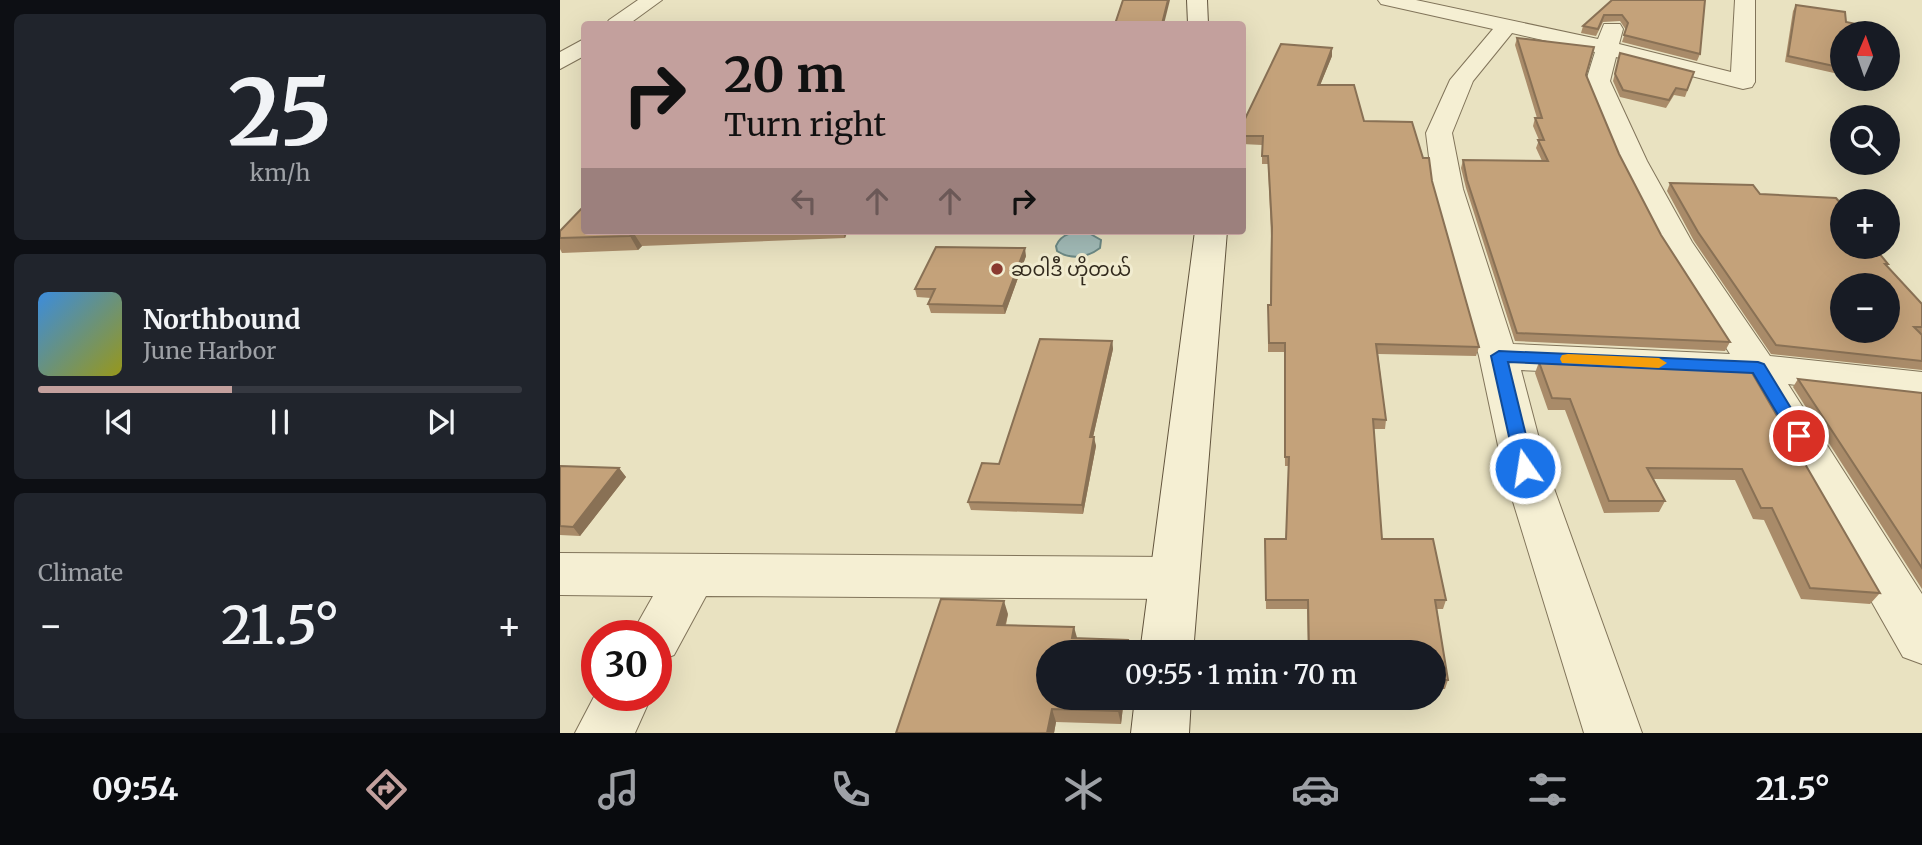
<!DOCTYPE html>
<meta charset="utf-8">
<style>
:root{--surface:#171b24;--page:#20242c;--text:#f1f3f6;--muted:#9ea1a6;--line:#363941;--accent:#c3a09d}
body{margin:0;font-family:Merriweather,"Noto Sans Myanmar",serif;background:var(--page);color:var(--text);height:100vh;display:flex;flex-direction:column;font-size:26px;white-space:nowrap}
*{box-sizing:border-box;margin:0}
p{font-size:23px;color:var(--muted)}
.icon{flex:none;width:38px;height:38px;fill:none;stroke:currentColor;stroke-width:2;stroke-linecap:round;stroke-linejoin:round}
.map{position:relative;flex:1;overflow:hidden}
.sheet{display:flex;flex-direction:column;gap:14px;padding:14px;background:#0d0f14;width:560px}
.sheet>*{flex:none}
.hud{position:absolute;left:21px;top:21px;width:665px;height:214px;border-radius:7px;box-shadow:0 7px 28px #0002;background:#c3a09d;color:#111;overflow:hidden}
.needle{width:46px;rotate:2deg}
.controls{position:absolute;left:1270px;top:21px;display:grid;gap:14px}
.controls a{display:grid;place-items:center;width:70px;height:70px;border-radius:50%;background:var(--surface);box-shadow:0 7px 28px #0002;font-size:35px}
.speed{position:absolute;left:21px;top:620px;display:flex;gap:14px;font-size:35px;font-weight:700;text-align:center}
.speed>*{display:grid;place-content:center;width:91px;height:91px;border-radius:50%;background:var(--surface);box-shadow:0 7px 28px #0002;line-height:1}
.speed .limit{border:10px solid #d22;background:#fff;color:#111}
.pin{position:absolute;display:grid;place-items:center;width:60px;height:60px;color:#fff;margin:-30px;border:4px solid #fff;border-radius:50%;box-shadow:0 2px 7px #0007}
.me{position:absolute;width:77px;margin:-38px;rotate:347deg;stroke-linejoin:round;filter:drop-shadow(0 0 5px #0008)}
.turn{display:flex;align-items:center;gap:24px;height:147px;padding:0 28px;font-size:32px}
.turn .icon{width:91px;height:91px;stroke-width:2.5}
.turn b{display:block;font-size:49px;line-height:60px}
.lanes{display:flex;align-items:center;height:66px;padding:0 28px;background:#0003;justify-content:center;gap:35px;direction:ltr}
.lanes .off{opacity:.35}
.big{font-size:52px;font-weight:600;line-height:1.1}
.sheet .tile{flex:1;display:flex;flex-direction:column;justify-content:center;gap:10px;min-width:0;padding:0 24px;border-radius:10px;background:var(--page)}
.sheet .dial{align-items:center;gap:0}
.dial b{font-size:91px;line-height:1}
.song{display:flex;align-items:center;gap:21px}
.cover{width:84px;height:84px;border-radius:10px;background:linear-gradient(135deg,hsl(210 70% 55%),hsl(60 70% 35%))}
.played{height:7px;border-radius:4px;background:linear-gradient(90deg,var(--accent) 40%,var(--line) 40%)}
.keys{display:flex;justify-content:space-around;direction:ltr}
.heat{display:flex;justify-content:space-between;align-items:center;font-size:38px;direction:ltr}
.trip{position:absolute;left:476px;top:640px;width:410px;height:70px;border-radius:35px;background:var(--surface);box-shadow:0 7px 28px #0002;font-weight:600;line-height:70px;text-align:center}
.menu{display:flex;height:112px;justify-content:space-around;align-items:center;background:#090b0e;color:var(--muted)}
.menu .icon{width:49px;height:49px}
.menu .on{color:var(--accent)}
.menu b{font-size:32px;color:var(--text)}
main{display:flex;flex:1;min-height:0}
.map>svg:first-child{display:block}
.water{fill:#a3bcb8;stroke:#6c8985;stroke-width:2}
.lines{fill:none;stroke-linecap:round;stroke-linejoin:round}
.street-casing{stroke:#81745a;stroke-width:2}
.secondary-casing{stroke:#63553e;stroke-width:2}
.street{fill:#f5efd3;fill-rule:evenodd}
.secondary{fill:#f5efd3;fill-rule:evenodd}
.wall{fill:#a98b69}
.shaded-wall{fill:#897155}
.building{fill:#c4a27a;stroke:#897155;stroke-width:2;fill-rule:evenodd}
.route{fill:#1a73e8;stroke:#114b97;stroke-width:2}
.slow{fill:#f59e0b}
.poi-dot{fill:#8a3a30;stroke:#f1ecd0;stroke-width:2.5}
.labels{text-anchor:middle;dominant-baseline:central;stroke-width:6;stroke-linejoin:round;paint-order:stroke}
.poi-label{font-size:19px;fill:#322a1d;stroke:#f1ecd0;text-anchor:start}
</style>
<main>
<section class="sheet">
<div class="tile dial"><b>25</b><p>km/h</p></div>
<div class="tile">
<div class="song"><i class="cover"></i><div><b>Northbound</b><p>June Harbor</p></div></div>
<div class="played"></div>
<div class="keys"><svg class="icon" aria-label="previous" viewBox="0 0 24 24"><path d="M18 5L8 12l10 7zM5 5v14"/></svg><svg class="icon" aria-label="pause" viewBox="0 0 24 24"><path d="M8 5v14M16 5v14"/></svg><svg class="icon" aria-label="next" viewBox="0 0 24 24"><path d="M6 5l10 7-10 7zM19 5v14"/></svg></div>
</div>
<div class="tile"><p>Climate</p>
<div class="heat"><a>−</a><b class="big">21.5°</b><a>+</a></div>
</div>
</section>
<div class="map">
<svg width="1362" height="733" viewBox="0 0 1362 733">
<rect width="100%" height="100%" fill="#e9e2c1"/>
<path class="water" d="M527 232 541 240 540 248C527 258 511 260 497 251L496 246C501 233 514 232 527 232Z"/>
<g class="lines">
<g class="street-casing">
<path id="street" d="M78 0H102L69 24H46L49 20Z
M818 0H856L1038 39 1044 24H1060L1063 29 1059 44 1171 72 1175 0H1195V82L1192 87 1183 89 1056 57 1050 81 1087 161 1132 242 1210 356 1362 372V400L1228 384 1362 594V664L1343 657 1186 380 961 370 987 469 1082 733H1024L943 469 919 356 873 189 866 133 890 80 933 29 821 4ZM952 33 1035 52 1026 81 1059 161 1100 242 1170 354 953 344 903 189 892 133 913 81Z
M24 39V56L0 69V52Z
M0 553 612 557 629 563 637 578 629 593 612 599 146 596 114 655 96 662V635H71L93 596 0 595Z
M37 691V695H92L75 733H15Z"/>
</g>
<g class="secondary-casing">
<path id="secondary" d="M627 0H647L648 24H628Z
M635 231H667L633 653H580Z
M575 698H631L629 733H571Z"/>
</g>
<use href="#street" class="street"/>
<use href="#secondary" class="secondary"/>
</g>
<path class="wall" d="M1052 0 1140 54 1137 61 1062 42 1066 30 1060 21 1043 22 1036 36 1021 33 1023 26Z
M1236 5 1286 22 1283 33V75L1225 62 1233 11Z
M957 38 1026 75 1059 154 1101 235 1170 342 1165 351 955 341 906 188 901 168 903 160 982 161 976 148 979 140 973 126 975 118H977L955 45Z
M772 48V56L760 85 804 121 863 158 872 181 919 347 916 356 818 354 826 420 825 429H814L822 539 886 600 883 609H877L888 680 885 689H873V653H748L747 609H706L705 548 726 539 729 466H725L724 352H708V305H710L711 236 708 164H702V145L682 144V125Z
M1060 53 1134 72 1125 97 1114 95 1106 108 1060 97 1053 81Z
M1110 183 1200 194 1328 264 1327 266 1362 304V370L1211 354 1134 241 1107 191Z
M0 231H349L287 233 285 238 82 246 78 250 2 253 0 249Z
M466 256 445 314 371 313 368 304 371 298 357 297 355 289Z
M552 341 553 349 533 437 536 446 523 514 411 510 408 502Z
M979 362 1191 371 1320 593 1310 604 1241 599 1204 520 1193 519 1175 480 1094 479 1105 501 1099 512 1044 513 1005 410H988L975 373Z
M1238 379 1362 393V589L1233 387Z
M0 466 59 468 66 477 20 536 0 535Z
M448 614 446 625 517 638 564 698 561 724 496 722 494 733H336Z"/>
<path class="shaded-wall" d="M608 0H610L604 24H602Z
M772 48V56L757 93 758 85Z
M282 231H286L287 233 285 238Z
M73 232 82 246 78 250 70 236Z
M465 248 466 256 445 314 443 306Z
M552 341 553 349 531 446 530 437Z
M534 437 536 446 523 514 522 505Z
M59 468 66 477 20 536 13 527Z
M444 601 448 614 442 638 437 625Z
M514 627 518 641 512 638Z
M568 640 570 653H566Z
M560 698H564L561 724 558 711Z
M492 709 496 722 494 733H487Z"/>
<path class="building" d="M563 0H608L602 24H555Z
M1052 0H1145L1140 54 1064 35 1068 23 1062 15H1044L1038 29 1023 26Z
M1236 5 1285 12 1286 22 1311 27 1308 33H1283V68L1228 56Z
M957 38 1034 47 1026 75 1059 154 1101 235 1170 342 957 333 907 180 903 160 988 161 978 140H984L975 118H982Z
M721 44 772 48 758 85H794L804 121 852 122 863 158H869L872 181 919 347 816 344 826 420 813 419 822 539H873L886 600H875L888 680H873V653H749L748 600H706L705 539H726L729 457H725V343H709L708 305H711L712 227 708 156H702L703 136H682V125Z
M1060 53 1134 72 1127 90 1116 88 1109 100 1063 90 1055 74Z
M1110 183 1193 185 1200 194 1276 198 1283 206V247H1314L1328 264H1325L1362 304V327H1354L1362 335V361L1216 345 1138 232ZM1283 285H1328V331H1283Z
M24 206V231H91L73 232 70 236 0 238V231Z
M376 247 465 248 443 306 368 304 375 289H355Z
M480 339 552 341 530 437H534L522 505 408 502 422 463 439 464Z
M979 362 1191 371 1320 593 1250 588 1212 508H1201L1182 469 1087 468 1105 501H1049L1010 399 992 398Z
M1238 379 1362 393V568Z
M0 466 59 468 13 527 0 526Z
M381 599 444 601 437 625 514 627 512 638 568 640 566 653H488V698H560L558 711 492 709 487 733H336Z"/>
<path class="route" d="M939 351 1198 362 1204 364 1248 436 1245 440H1233L1193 373 948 362 974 468 972 473H959L956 468 931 356Z"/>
<path class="slow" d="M1008 354 1099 358 1107 363 1099 368 1002 363 1000 359 1002 355Z"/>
<circle class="poi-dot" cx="437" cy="269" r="7"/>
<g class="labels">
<g class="poi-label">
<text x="451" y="269">ဆဝါဒီ ဟိုတယ်</text>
</g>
</g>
</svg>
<div class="controls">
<a><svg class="needle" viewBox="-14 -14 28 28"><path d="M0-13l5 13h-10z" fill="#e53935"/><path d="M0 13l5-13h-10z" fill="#9ea1a6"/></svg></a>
<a><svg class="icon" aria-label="search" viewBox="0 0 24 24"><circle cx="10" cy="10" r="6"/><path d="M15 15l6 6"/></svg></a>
<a>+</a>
<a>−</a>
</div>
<div class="speed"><div class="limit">30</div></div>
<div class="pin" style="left:1239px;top:436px;background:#d93025"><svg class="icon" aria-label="arrive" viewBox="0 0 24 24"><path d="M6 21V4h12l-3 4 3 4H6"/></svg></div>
<svg class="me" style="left:965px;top:468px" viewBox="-20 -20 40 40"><circle r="17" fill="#1a73e8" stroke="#fff" stroke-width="3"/><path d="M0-11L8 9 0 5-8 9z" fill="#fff"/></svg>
<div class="trip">09:55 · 1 min · 70 m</div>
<div class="hud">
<div class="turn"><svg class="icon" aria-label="right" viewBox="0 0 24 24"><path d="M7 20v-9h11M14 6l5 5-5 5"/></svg><div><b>20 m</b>Turn right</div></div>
<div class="lanes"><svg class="icon off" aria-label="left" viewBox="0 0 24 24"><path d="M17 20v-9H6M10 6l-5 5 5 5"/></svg><svg class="icon off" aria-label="ahead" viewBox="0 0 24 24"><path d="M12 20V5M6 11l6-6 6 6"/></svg><svg class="icon off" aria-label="ahead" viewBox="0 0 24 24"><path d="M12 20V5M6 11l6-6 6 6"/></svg><svg class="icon" aria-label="right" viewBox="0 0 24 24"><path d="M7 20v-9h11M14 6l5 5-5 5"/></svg></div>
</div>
</div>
</main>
<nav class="menu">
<b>09:54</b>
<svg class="icon on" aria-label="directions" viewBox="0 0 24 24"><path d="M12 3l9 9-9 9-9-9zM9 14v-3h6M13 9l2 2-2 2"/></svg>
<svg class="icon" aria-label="music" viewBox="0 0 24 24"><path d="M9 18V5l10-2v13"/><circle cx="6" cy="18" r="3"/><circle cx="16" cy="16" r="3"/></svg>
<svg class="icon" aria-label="phone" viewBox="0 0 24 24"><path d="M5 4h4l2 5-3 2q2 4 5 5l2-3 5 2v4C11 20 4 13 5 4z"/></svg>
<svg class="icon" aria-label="climate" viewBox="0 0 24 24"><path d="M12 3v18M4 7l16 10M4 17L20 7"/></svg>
<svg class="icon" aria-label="car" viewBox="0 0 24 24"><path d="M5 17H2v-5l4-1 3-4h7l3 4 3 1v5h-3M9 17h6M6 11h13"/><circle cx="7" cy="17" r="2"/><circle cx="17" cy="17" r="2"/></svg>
<svg class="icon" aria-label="filters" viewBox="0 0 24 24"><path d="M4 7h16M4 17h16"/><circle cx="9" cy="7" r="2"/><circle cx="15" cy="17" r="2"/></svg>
<b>21.5°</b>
</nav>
